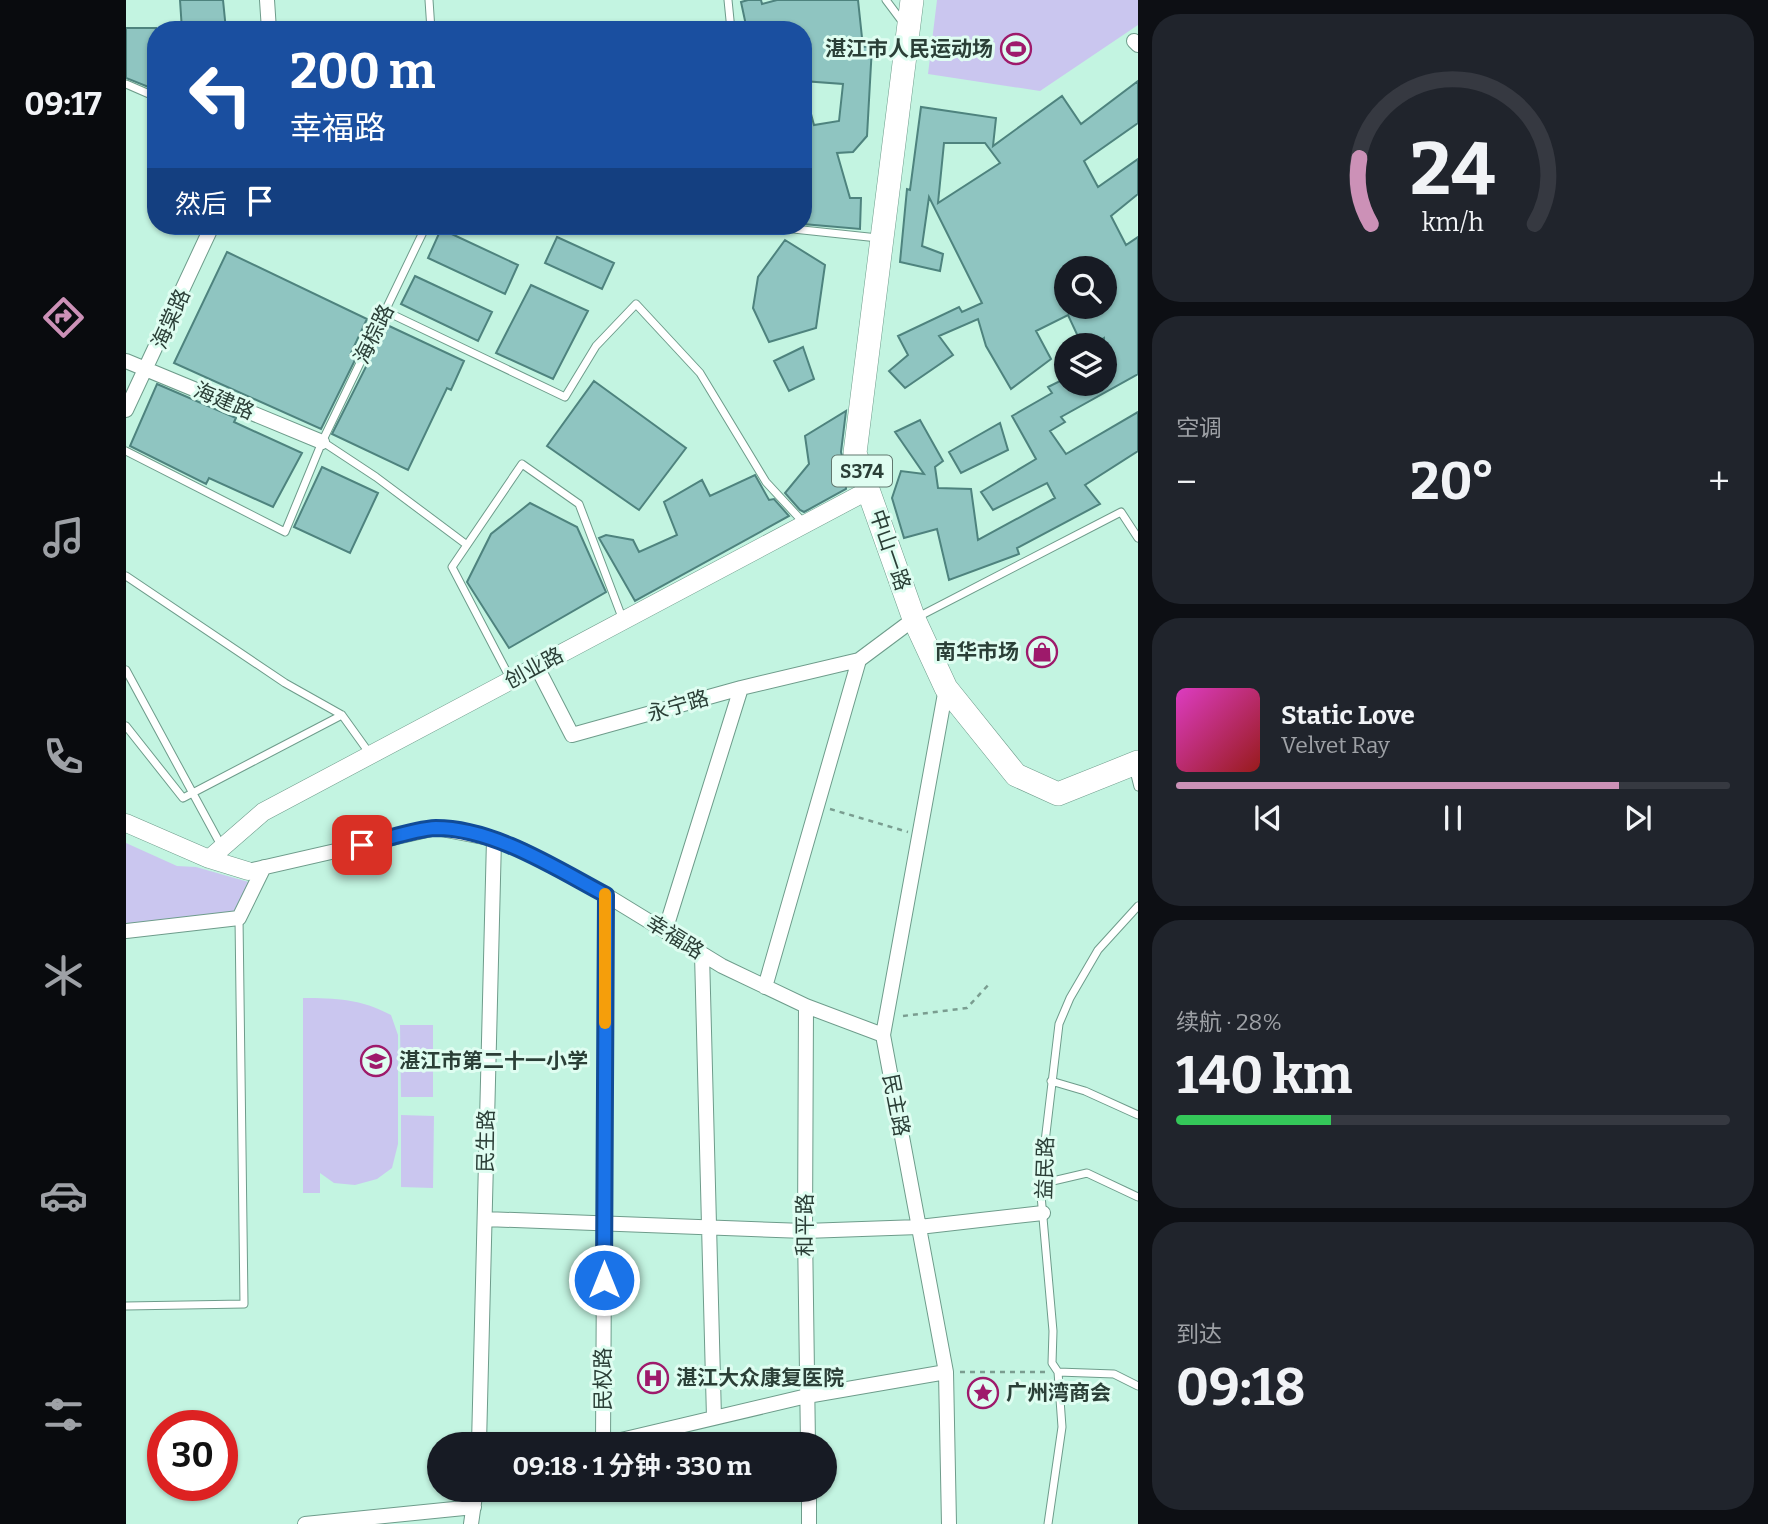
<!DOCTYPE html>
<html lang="zh">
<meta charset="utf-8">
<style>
:root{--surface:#171b24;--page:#20242c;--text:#f1f3f6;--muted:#9ea1a6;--line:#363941;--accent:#cc91b7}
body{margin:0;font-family:Bitter,"Noto Sans SC",serif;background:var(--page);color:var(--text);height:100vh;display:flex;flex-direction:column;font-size:26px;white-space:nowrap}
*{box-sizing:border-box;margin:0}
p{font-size:23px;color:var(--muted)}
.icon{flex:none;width:38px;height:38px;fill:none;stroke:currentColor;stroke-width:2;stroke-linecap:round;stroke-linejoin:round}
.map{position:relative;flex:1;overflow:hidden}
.details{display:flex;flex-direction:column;gap:14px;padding:14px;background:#0d0f14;width:630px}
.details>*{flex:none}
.guide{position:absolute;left:21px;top:21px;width:665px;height:214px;border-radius:28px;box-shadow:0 2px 5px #0004;background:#1a4fa0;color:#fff;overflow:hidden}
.tools{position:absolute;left:928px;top:256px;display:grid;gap:14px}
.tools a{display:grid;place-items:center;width:63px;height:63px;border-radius:50%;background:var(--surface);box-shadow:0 2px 5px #0004;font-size:35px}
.speed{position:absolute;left:21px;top:1410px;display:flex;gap:14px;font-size:35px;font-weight:700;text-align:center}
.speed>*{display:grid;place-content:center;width:91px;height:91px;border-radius:50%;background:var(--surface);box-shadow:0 2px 5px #0004;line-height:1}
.speed .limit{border:10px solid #d22;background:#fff;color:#111}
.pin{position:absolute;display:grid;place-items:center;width:60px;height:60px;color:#fff;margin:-30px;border-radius:14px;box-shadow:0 4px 10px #0006}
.me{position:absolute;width:77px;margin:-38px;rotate:0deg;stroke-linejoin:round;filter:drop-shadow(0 0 5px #0008)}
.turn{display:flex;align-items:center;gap:24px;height:147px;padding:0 28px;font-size:32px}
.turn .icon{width:91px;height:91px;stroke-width:2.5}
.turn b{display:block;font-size:49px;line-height:60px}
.then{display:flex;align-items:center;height:66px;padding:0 28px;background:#0003;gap:14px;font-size:26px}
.big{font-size:52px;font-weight:700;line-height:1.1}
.details .widget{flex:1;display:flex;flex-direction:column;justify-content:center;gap:10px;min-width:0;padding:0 24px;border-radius:28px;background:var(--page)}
.details .dial{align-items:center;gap:0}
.dial svg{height:182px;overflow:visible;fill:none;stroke:var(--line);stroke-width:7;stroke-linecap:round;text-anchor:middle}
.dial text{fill:var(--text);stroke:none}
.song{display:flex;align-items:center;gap:21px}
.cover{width:84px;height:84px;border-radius:10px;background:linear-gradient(135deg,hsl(310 70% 55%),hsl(0 70% 35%))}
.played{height:7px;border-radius:4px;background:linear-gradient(90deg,var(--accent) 80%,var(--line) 80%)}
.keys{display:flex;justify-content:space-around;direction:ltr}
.heat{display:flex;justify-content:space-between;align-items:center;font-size:38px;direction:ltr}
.charge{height:10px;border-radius:5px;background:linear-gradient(90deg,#34c759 28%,var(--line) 0)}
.trip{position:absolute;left:301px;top:1432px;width:410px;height:70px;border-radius:35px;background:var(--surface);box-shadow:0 2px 5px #0004;font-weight:700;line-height:70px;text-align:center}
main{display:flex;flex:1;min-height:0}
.dock{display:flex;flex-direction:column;width:126px;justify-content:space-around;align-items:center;background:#090b0e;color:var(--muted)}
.dock .icon{width:49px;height:49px}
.dock .active{color:var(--accent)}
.dock b{font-size:32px;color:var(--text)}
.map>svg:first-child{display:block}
.green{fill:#cac6ef}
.building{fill:#8fc5c1;stroke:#4e837e;stroke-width:2;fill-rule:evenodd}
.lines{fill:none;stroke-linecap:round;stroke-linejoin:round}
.service-casing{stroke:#6e9c8b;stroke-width:9}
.minor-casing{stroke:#6e9c8b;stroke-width:16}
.tertiary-casing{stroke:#6e9c8b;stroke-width:19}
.primary-casing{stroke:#6e9c8b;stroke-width:24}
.path{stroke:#7a9d90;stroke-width:2.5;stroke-dasharray:5 5;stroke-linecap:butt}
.service{stroke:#fff;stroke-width:7}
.minor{stroke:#fff;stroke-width:14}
.tertiary{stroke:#fff;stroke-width:18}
.primary{stroke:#fff;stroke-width:23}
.route-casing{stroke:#114b97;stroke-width:18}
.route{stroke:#1a73e8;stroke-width:12}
.slow{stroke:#f59e0b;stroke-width:12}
.labels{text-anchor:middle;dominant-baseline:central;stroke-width:6;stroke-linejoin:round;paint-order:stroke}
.shield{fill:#dffdf1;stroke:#61786f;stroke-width:2}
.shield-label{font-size:19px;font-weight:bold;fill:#2b3f37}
.poi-label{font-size:21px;font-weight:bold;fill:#2b3f37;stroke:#dffdf1;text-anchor:start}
.street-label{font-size:21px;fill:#2b3f37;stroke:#dffdf1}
</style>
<main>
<nav class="dock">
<b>09:17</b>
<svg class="icon active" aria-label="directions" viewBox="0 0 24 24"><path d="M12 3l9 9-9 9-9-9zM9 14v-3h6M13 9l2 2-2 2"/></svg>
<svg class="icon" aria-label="music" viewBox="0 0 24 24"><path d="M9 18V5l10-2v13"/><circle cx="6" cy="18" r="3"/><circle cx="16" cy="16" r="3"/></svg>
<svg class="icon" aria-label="phone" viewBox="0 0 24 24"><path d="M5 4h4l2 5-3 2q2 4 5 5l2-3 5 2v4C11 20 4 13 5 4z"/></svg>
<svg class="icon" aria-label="climate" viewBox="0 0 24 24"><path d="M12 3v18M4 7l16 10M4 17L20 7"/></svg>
<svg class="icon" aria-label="car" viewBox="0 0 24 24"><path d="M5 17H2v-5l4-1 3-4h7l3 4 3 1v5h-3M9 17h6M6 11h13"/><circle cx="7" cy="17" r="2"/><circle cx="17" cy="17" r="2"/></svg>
<svg class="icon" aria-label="filters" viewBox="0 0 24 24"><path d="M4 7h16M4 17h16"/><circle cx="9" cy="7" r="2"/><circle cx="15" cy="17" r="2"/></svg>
</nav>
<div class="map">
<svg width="1012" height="1524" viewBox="0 0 1012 1524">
<rect width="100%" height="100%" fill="#c3f4e1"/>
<path class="green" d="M811 0H1012V25L914 91 802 74Z
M0 843 51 866 70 867 126 883 112 916 0 928Z
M177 998C210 998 235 999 265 1015L272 1035V1144L266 1168 251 1179 229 1185 208 1183 194 1173V1193H177Z
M274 1025H307V1097H275Z
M275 1115 308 1116 307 1188 275 1187Z"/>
<path class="building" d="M54 0H97L100 30H56Z
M622 0H635L636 4 651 0H732L737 47 746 46 741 136 727 152 711 153 724 198H735L734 229 677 224V99H681L688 125 713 121 717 84 677 81V30H621L615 2Z
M0 28H30V90L0 78Z
M1012 81V123L958 161 972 187 1012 159V194L985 216 1000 245 1012 237V374L935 417 939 422 924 431 940 454 1012 412V451L959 485 974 504 891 548 893 554 823 580 811 529 778 538 766 498 775 471 798 474 769 432 794 420 817 461 809 467 812 488 845 489 852 540 929 498 921 483 867 510 855 492 910 459 886 416 926 393 922 387 940 378V383H978V338L966 345H956L942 315 910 331 925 359 885 389 860 346 852 319 813 336 827 355 779 388 763 371 782 355 772 336 833 307 836 312 856 303 803 197 796 246 817 254 814 271 774 262 781 189 784 190 795 107 870 118 867 146 936 96 955 124ZM818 143H859L874 163 812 203ZM940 268H978V306H940Z
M315 229 392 265 379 294 302 258Z
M431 237 488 263 476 289 419 263Z
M659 240 699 265 690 328 643 342 627 308 632 277Z
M101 252 241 319 224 355 230 358 195 429 48 363Z
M289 276 366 312 352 341 275 304Z
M405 285 462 311 427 379 370 353Z
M261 325 338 361 325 390 321 388 282 470 206 434Z
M677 347 688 379 663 391 648 361Z
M468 381 560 448 513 510 421 446Z
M31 384 110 418 108 422 176 453 147 507 83 478 80 484 4 446Z
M720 411 715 452 720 471V489L678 512 674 510 659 493 683 464 679 436Z
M874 423 882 450 835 473 823 452Z
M196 467 252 493 224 553 168 527Z
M629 475 643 500 648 499 663 516 509 601 473 538 480 535 507 540 513 552 551 535 538 502 576 480 584 496Z
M404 503 451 527 480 592 383 648 341 582 365 534Z"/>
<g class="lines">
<g class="service-casing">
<path id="service" d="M303 0 305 30
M602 0 605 30
M760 0 778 24
M0 84 30 97
M639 226 752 238
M259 311 439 397 470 346 510 304 574 373 640 482 677 522
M197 442 250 477 341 545
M0 451 159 532 196 442 300 226
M0 576 159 683 216 715 244 754
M790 618 995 512 1012 538
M0 670 96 847
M385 680 326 567 396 464 453 504 497 620
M0 726 57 798 216 715
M1007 767 1012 787
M1012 906 972 950 944 998 933 1024 914 1184 927 1331 926 1363 932 1372 988 1374 1012 1386
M925 1081 959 1091 1012 1115
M914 1184 961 1173 1012 1197
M0 1306 118 1304 113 918
M922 1524 936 1427 932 1372"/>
</g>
<g class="minor-casing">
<path id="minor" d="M141 0 143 30
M1008 41 1012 45
M0 361 196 442
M0 410 86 226
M411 667 446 735 615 688 733 660
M820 688 757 1035 820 1372 823 1524
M122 871 310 828 368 839 398 851 480 895 596 966 680 1006 757 1035
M0 931 113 918 138 867
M539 931 615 688
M576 954 588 1418
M639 987 733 660 788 619
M680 1006 679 1231 682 1444
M359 1219 679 1231 793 1227 917 1213
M353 1444 368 839
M477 1444 480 895
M478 1444 681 1396 820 1372
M683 1489V1524
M179 1524 348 1507
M345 1524 350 1489"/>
</g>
<g class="tertiary-casing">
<path id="tertiary" d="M0 823 83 859 122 871
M83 859 137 812 743 490"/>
</g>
<g class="primary-casing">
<path id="primary" d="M786 0 729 453 788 619 820 688 890 775 932 794 1012 762"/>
</g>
<path class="path" d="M704 809 782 832
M777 1016 841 1008 864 983
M834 1372H922"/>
<use href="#service" class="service"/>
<use href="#minor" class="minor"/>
<use href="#tertiary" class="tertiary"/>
<use href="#primary" class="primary"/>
</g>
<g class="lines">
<g class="route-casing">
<path id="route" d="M236 845C259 840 287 829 310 828 368 828 431 869 480 895L478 1280"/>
</g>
<use href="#route" class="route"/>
<path class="slow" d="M479 894V1023"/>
</g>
<defs>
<g id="stadium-ring" transform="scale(1.575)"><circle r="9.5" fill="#dffdf1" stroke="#9e1a6b" stroke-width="1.5"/><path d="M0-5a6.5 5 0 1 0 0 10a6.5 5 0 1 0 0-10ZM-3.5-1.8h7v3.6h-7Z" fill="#9e1a6b"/></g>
<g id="shop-ring" transform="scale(1.575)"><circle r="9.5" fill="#dffdf1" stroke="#9e1a6b" stroke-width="1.5"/><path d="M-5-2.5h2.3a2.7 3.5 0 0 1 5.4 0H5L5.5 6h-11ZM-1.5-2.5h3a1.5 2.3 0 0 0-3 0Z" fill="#9e1a6b"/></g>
<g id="school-ring" transform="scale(1.575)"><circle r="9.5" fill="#dffdf1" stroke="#9e1a6b" stroke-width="1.5"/><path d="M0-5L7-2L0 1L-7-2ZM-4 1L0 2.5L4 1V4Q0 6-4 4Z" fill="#9e1a6b"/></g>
<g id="hospital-ring" transform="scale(1.575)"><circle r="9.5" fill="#dffdf1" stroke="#9e1a6b" stroke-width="1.5"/><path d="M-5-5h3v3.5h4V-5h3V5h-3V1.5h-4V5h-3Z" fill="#9e1a6b"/></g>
<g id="sight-ring" transform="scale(1.575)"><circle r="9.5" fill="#dffdf1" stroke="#9e1a6b" stroke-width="1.5"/><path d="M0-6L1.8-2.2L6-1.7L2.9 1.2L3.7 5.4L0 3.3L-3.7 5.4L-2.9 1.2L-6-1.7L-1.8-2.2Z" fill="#9e1a6b"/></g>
</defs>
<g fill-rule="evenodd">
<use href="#stadium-ring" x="890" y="49"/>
<use href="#shop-ring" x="916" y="652"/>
<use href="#school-ring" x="250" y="1061"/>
<use href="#hospital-ring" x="527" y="1378"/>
<use href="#sight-ring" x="857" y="1393"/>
</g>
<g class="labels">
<rect class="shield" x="706" y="455.5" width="60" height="31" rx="5"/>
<g class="shield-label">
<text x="736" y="471">S374</text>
</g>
<g class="poi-label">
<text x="867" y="49" text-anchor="end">湛江市人民运动场</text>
<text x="893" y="652" text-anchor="end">南华市场</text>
<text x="273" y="1061">湛江市第二十一小学</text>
<text x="550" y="1378">湛江大众康复医院</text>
<text x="880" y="1393">广州湾商会</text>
</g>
<g class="street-label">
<text transform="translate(45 319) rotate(-66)">海棠路</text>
<text transform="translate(248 334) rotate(-64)">海棕路</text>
<text transform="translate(98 401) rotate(23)">海建路</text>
<text transform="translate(764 550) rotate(71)">中山一路</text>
<text transform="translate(408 668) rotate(-28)">创业路</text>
<text transform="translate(552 706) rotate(-16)">永宁路</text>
<text transform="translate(549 937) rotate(32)">幸福路</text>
<text transform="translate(770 1105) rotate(79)">民主路</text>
<text transform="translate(360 1141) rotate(-89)">民生路</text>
<text transform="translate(919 1168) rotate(-88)">益民路</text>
<text transform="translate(679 1225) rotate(-90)">和平路</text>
<text transform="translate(477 1379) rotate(-90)">民权路</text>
</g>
</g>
</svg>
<div class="tools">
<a><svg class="icon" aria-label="search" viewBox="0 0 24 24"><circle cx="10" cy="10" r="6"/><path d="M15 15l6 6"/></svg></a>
<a><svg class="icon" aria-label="layers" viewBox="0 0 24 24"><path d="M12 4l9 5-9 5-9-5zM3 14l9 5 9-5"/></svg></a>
</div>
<div class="speed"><div class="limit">30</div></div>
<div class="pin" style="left:236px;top:845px;background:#d93025"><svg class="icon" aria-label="arrive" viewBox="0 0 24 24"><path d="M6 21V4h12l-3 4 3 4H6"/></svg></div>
<svg class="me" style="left:478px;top:1280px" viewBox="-20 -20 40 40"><circle r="17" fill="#1a73e8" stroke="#fff" stroke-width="3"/><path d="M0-11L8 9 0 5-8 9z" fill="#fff"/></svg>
<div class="trip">09:18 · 1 分钟 · 330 m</div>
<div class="guide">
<div class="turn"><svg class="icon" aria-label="left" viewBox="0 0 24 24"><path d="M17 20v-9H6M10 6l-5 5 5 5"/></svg><div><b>200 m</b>幸福路</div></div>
<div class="then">然后<svg class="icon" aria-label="arrive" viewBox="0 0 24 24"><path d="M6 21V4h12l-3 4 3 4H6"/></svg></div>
</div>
</div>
<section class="details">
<div class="widget dial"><svg viewBox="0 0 100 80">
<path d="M14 69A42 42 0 1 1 86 69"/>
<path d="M14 69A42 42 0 0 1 9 40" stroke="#cc91b7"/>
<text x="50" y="56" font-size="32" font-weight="700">24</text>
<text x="50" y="72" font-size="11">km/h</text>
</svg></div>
<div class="widget"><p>空调</p>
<div class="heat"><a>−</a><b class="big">20°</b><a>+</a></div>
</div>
<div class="widget">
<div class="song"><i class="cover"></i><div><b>Static Love</b><p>Velvet Ray</p></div></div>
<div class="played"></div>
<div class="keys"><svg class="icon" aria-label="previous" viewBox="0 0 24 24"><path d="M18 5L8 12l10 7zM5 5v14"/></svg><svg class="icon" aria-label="pause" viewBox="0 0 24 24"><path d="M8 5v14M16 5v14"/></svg><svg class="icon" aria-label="next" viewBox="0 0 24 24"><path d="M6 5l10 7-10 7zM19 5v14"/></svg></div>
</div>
<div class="widget"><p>续航 · 28%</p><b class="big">140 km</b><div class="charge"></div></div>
<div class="widget"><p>到达</p><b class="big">09:18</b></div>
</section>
</main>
